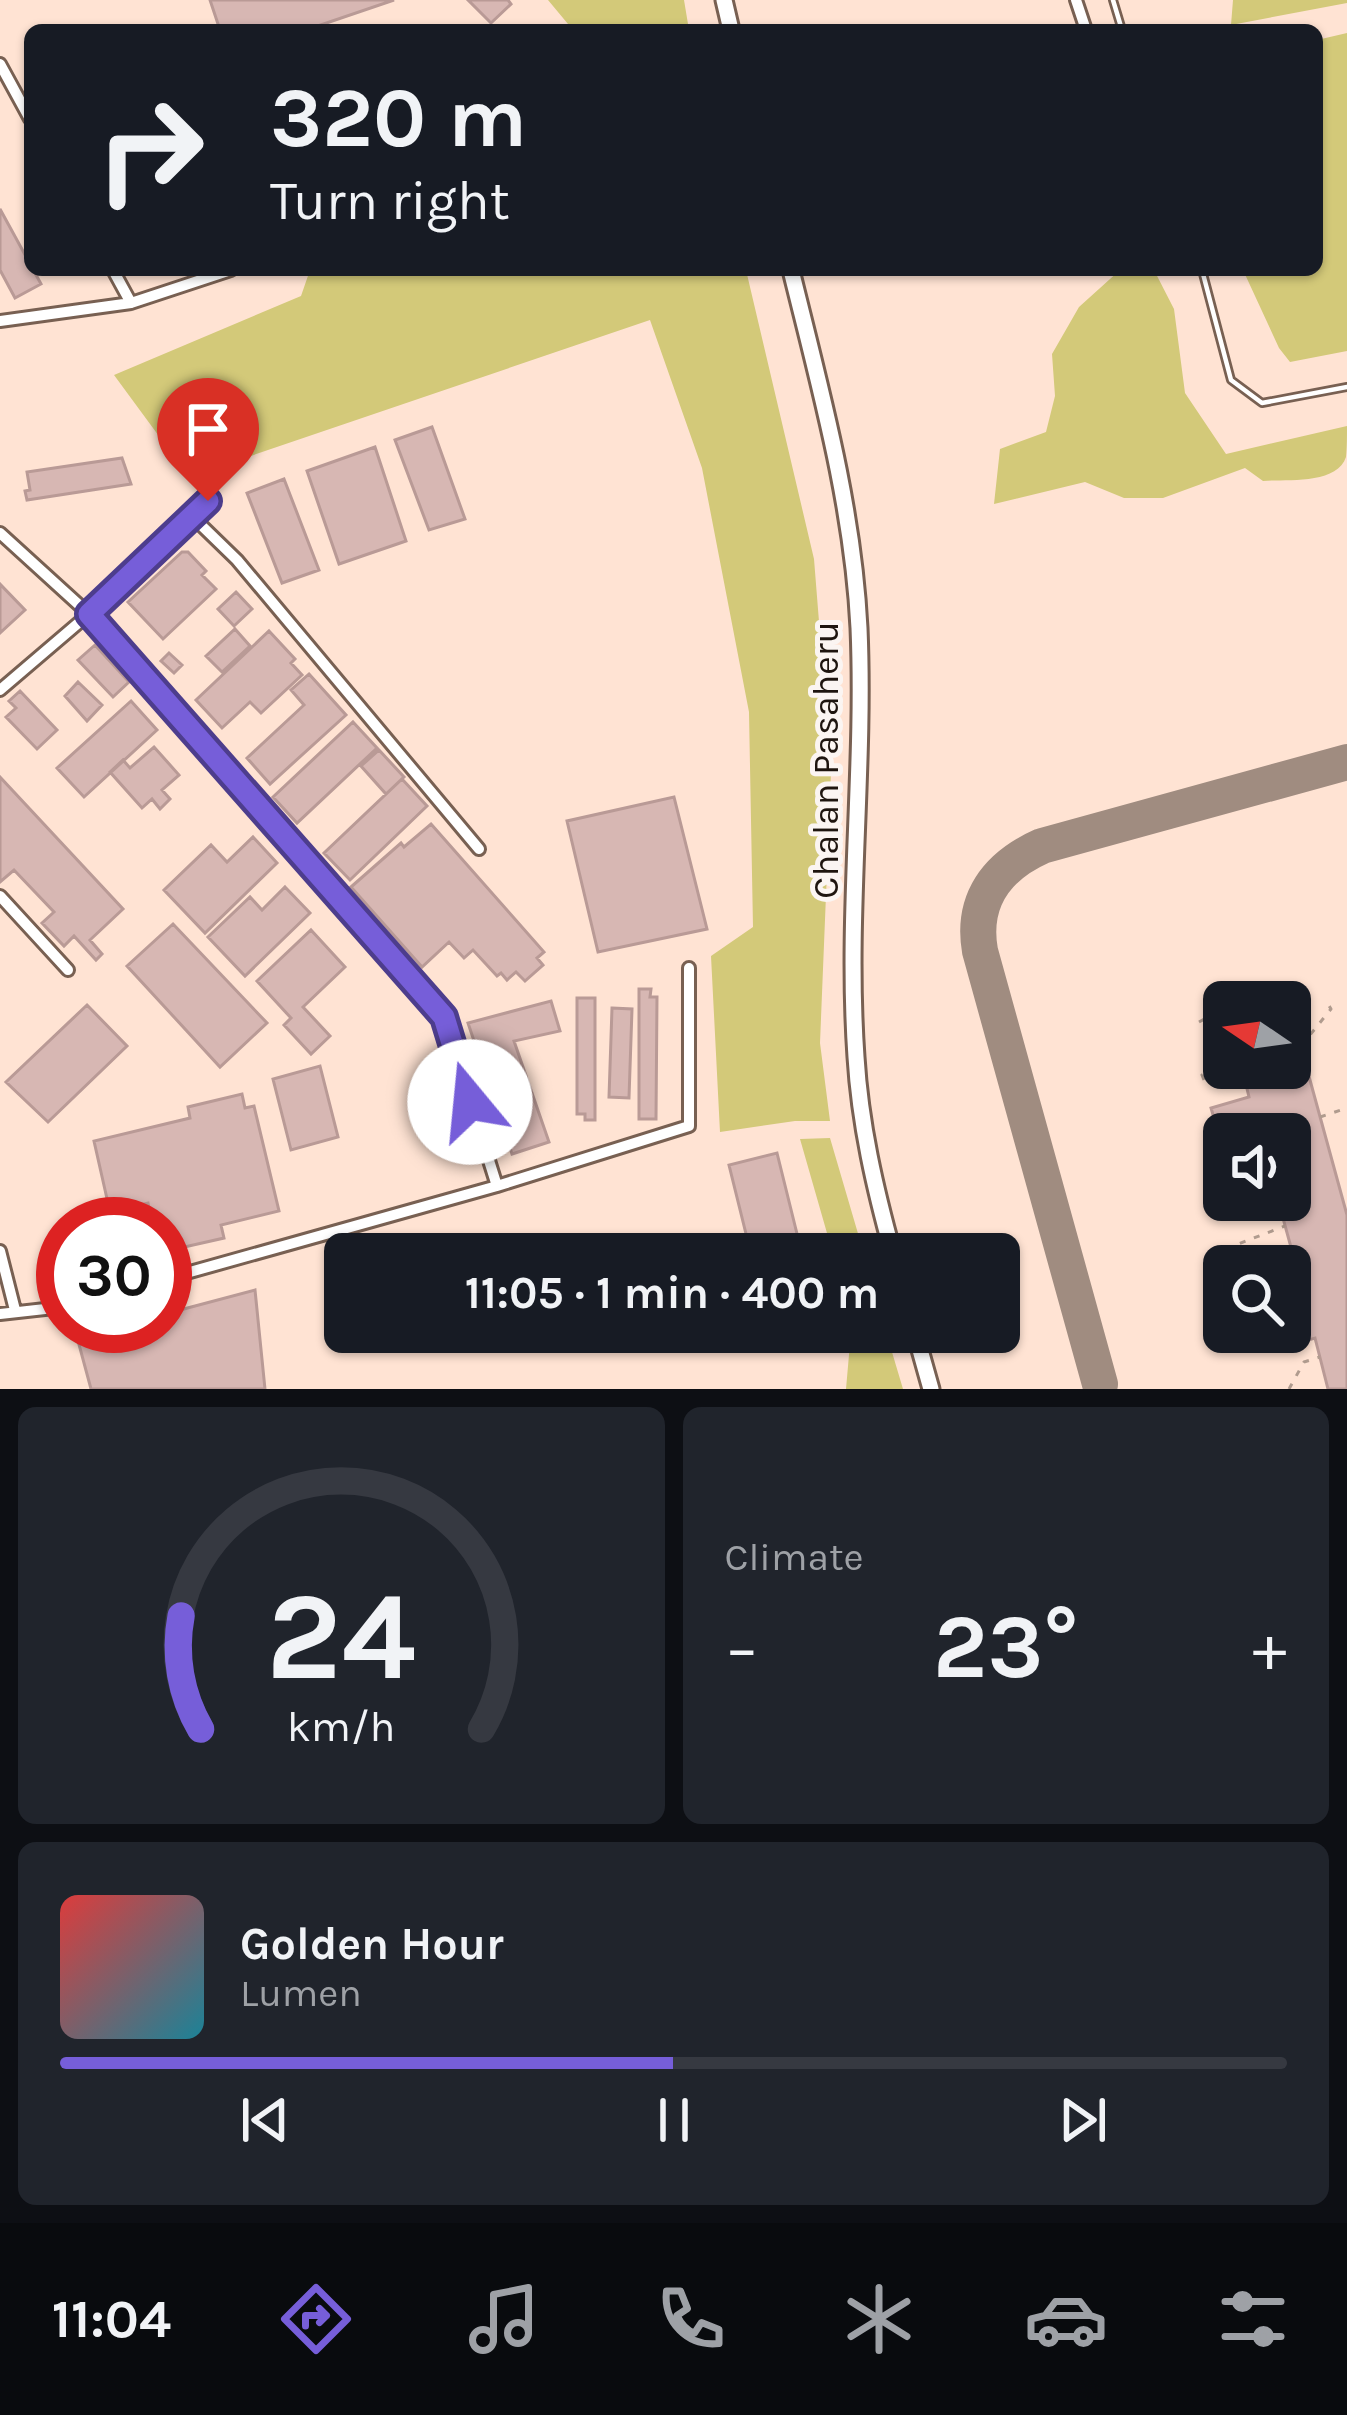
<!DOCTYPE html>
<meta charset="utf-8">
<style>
:root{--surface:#171b24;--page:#20242c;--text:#f1f3f6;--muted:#9ea1a6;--line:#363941;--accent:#765ed9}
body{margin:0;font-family:Karla,sans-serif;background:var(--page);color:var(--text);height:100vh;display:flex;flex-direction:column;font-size:45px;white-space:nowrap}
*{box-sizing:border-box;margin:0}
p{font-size:39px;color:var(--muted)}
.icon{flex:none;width:66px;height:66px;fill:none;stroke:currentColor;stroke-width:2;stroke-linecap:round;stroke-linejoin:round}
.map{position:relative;height:1389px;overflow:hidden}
.sheet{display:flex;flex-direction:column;gap:18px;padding:18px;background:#0d0f14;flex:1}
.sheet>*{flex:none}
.top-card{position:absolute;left:24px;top:24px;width:1299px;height:252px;border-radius:18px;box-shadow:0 3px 9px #0004;background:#171b24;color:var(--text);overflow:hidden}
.needle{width:78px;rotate:283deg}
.tools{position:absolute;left:1203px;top:981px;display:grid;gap:24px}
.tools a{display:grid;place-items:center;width:108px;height:108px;border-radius:18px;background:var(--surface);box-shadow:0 3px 9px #0004;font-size:60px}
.speed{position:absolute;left:36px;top:1197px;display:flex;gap:24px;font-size:60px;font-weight:700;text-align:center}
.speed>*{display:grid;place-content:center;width:156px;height:156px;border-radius:50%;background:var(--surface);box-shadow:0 3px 9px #0004;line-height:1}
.speed .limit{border:18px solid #d22;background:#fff;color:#111}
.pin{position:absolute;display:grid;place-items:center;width:102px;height:102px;color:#fff;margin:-123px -51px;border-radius:50% 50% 50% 0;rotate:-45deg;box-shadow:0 0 12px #0007}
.pin .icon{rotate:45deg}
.me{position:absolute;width:132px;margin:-66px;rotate:343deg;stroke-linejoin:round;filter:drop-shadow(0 0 9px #0008)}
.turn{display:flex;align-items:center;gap:42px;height:252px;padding:0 48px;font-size:54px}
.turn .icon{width:156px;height:156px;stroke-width:2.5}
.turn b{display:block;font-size:84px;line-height:102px}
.big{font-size:90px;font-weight:700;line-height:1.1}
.sheet .tile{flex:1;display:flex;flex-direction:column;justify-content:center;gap:18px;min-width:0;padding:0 42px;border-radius:18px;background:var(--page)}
.sheet .dial{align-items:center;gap:0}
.dial svg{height:312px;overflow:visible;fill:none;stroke:var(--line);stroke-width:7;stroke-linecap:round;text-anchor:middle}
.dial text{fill:var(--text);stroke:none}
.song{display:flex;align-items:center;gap:36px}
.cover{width:144px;height:144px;border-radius:18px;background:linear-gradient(135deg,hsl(0 70% 55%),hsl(190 70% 35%))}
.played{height:12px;border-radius:6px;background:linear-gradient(90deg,var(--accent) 50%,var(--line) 50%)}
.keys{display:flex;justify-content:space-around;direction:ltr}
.heat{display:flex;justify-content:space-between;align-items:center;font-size:66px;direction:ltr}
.sheet .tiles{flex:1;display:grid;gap:18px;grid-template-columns:1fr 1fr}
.tile:last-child{grid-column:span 2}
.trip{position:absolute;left:324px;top:1233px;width:696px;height:120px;border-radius:18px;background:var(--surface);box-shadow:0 3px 9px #0004;font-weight:700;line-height:120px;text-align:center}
.tabs{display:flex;height:192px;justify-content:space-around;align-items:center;background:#090b0e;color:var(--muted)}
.tabs .icon{width:84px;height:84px}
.tabs .on{color:var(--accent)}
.tabs b{font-size:54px;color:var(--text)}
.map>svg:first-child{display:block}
.green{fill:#d3c979}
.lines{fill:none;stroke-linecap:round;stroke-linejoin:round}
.taxiway{stroke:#a08c80;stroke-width:36}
.building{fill:#d7b7b3;stroke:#b99a96;stroke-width:3}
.lane-casing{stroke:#786052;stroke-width:10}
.street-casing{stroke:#786052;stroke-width:16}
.secondary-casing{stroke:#786052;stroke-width:21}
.path{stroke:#b09b8e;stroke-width:3;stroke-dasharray:6 9;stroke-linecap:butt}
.lane{stroke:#fff;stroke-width:4.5}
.street{stroke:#fff;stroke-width:10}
.secondary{stroke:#fff;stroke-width:15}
.route-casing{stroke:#4d3d8d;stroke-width:30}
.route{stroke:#765ed9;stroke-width:21}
.labels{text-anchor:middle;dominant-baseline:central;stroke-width:10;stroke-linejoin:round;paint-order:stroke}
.street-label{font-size:36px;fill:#1e150f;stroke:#fbf5f2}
</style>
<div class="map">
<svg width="1347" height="1389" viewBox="0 0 1347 1389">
<rect width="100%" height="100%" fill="#ffe3d3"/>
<path class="green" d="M548 0H684L689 30H573Z
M1233 0H1347V3L1231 25Z
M1347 33V351L1290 362 1279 348 1243 270H1317V40Z
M310 270H746L814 559 831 772 820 1043 830 1121H795L720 1132 711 956 753 927 749 712 702 468 650 320 189 477 114 375 301 296Z
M1120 270H1154L1174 309 1185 393 1226 454 1347 426C1347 435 1347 449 1346 457 1337 485 1286 479 1263 481L1245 468 1163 498H1124L1085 482 994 504 1000 449 1046 432 1055 396 1052 354 1079 307Z
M830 1138 864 1254H833L800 1139Z
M851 1332H886L903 1389H846Z"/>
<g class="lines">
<path class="taxiway" d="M1100 1384 980 951C971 900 997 866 1042 846L1347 762"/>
</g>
<path class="building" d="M210 0H394L306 30H220Z
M468 0H508L511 4 491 23Z
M0 209 41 284 15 298 0 270Z
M432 427 465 519 429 530 395 440Z
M375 447 406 541 339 564 307 471Z
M122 458 131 484 27 500 25 491 30 490 27 472Z
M284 479 319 570 282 583 247 493Z
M182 552H188L206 571 202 575 216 589 163 639 128 602Z
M0 584 25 610 0 633Z
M236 592 252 609 234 626 218 609Z
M235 629 250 646 222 672 206 656Z
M269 631 295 659 291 663 302 675 261 713 250 702 222 728 196 700Z
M95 645 129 682 113 697 78 660Z
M169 653 182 665 174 673 161 661Z
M309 674 346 715 270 784 247 758 304 705 291 690Z
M78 682 102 705 87 721 65 696Z
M20 691 57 730 37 749 6 717 16 708 9 701Z
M131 701 157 730 84 797 57 768Z
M353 722 377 748 297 823 273 797Z
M154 747 179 775 162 790 170 799 160 809 152 799 142 808 110 772 123 760 130 768Z
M379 750 404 777 386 794 361 766Z
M0 777 123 909 90 940 102 954 96 960 74 936 64 946 42 923 54 912 14 870 0 882Z
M402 779 427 806 350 880 324 853Z
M674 797 707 929 598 952 567 821Z
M431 824 544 952 537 958 543 965 525 981 516 972 507 980 501 973 497 976 473 950 464 958 449 942 422 967 351 887 401 843 404 847Z
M253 837 277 863 205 933 164 890 211 845 227 862Z
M285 887 310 913 245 976 208 937 250 897 262 910Z
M173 924 267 1023 220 1067 127 966Z
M311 930 345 967 303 1007 330 1036 311 1054 284 1025 291 1018 257 981Z
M639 989H651L650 997H657L656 1119H639Z
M577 998H595V1120H585V1114H577Z
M551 1001 560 1031 514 1041 549 1142 512 1154 468 1023Z
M87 1005 127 1046 48 1122 6 1082Z
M612 1008 632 1009 629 1098 609 1097Z
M1299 1040 1347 1215V1389H1328L1315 1338 1277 1349 1273 1332H1290V1314L1308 1309 1278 1200H1290V1134H1259L1257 1124 1219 1135 1211 1108 1249 1097 1242 1068H1290V1042Z
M320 1066 338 1137 291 1150 273 1079Z
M242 1094 245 1108 254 1106 279 1211 221 1225 224 1238 167 1251 165 1224 152 1222 148 1203 110 1212 94 1141 190 1118 188 1107Z
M777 1153 802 1254H751L729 1165Z
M255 1290 265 1389H91L74 1326H165V1314Z"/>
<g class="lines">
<g class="lane-casing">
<path id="lane" d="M1113 0 1122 30
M1202 270 1231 380 1262 403 1347 387"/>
</g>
<g class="street-casing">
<path id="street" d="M1076 0 1086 30
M0 64 30 119
M113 270 131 303
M0 321 131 303 231 270
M189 519 201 525 237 560 479 849
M0 533 89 614 444 1017 497 1186
M0 690 89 614 208 501
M0 896 68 970
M0 1251 15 1310
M165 1279 497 1186 689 1126V968
M0 1314 63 1307"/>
</g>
<g class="secondary-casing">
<path id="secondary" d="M724 0 731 30
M791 270C820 388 853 506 859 628 865 771 846 914 856 1057 860 1124 875 1189 893 1254
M915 1332 931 1389"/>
</g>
<path class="path" d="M1267 999 1274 997 1275 1002
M1199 1022 1217 1012 1224 1017
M1301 1046 1331 1009 1328 1004
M1204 1080 1202 1075 1226 1068
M1320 1117 1347 1108
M1254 1134 1259 1131
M1218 1166 1216 1159 1224 1154
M1236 1253 1233 1246 1285 1226
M1289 1389 1304 1362 1320 1357"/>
<use href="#lane" class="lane"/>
<use href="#street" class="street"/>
<use href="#secondary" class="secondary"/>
</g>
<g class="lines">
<g class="route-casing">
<path id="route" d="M208 501 89 614 444 1017 470 1102"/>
</g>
<use href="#route" class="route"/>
</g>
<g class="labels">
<g class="street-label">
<text transform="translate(826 760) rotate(-90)">Chalan Pasaheru</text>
</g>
</g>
</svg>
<div class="tools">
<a><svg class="needle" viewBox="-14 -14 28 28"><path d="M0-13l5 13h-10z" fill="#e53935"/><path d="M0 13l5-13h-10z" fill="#9ea1a6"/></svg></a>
<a><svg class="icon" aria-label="sound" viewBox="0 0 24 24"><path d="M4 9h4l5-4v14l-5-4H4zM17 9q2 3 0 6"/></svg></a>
<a><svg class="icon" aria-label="search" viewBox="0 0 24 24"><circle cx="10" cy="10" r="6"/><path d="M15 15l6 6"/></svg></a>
</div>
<div class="speed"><div class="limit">30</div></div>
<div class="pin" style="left:208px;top:501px;background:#d93025"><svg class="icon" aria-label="arrive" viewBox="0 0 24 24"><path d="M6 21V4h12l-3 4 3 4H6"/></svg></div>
<svg class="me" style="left:470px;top:1102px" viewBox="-20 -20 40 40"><circle r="19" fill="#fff"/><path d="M0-13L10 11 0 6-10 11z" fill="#765ed9"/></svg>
<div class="trip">11:05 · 1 min · 400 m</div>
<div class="top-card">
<div class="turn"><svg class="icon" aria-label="right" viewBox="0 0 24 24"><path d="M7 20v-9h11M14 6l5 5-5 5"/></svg><div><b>320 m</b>Turn right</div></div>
</div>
</div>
<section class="sheet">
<div class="tiles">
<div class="tile dial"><svg viewBox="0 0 100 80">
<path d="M14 69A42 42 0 1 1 86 69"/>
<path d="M14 69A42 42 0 0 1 9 40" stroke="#765ed9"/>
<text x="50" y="56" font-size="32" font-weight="700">24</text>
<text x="50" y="72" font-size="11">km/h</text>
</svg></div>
<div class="tile"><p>Climate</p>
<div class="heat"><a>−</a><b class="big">23°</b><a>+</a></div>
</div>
<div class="tile">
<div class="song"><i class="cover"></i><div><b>Golden Hour</b><p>Lumen</p></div></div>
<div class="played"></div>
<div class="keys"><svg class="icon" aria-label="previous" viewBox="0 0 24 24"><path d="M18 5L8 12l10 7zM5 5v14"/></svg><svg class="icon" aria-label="pause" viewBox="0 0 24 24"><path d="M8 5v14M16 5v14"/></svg><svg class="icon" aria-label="next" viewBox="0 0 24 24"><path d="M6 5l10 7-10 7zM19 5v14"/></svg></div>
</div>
</div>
</section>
<nav class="tabs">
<b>11:04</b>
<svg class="icon on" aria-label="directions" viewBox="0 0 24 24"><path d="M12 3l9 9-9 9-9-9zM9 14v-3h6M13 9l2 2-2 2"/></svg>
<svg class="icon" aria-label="music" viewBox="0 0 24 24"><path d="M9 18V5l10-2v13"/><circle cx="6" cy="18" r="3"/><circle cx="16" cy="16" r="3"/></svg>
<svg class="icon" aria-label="phone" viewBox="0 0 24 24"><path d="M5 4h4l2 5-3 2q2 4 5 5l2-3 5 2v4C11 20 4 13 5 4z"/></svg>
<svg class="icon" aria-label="climate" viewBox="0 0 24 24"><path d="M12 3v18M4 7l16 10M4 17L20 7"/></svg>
<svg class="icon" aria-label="car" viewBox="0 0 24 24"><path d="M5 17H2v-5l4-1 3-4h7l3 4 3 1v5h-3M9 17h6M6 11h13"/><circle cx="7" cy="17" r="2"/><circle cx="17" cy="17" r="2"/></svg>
<svg class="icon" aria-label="filters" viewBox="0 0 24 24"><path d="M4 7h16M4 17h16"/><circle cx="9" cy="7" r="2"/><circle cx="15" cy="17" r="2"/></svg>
</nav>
